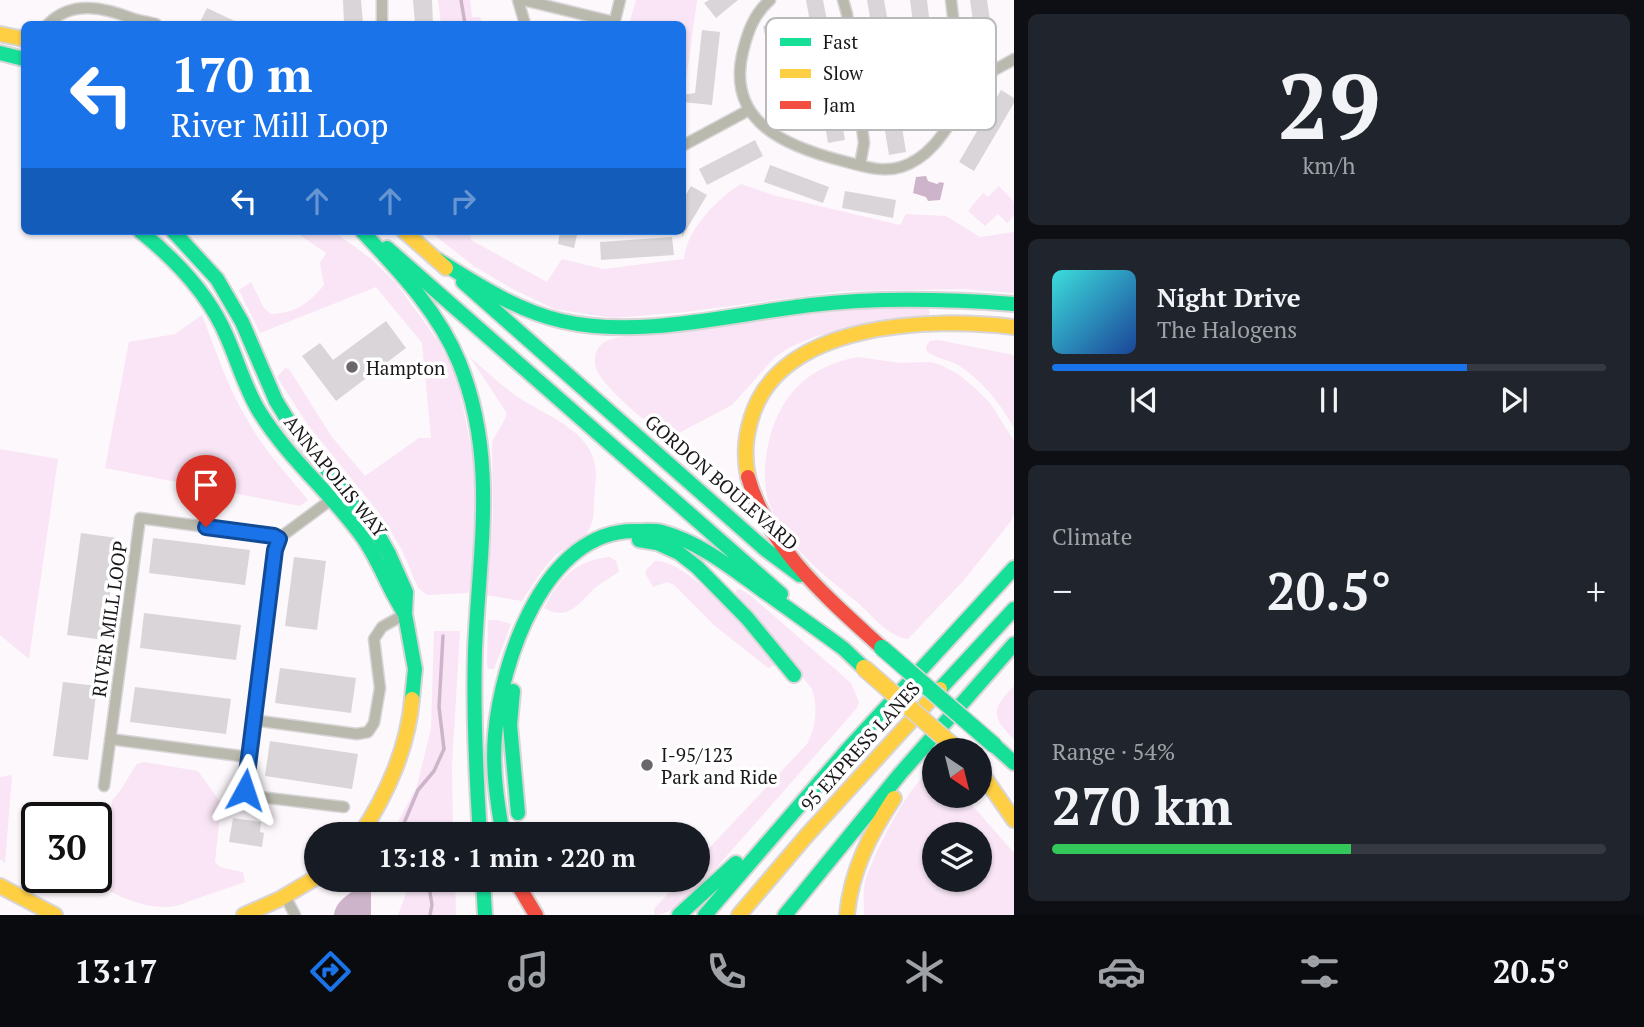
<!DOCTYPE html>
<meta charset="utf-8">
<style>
:root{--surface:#171b24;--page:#20242c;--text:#f1f3f6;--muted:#9ea1a6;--line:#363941;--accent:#1a73e8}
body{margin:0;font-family:"PT Serif",serif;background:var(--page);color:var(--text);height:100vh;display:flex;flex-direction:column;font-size:26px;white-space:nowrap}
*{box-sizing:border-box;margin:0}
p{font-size:23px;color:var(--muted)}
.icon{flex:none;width:38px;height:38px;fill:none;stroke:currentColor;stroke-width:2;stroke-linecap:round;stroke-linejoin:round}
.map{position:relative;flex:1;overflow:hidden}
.drawer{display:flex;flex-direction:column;gap:14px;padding:14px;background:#0d0f14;width:630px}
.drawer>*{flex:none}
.banner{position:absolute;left:21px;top:21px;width:665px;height:214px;border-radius:10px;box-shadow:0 2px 5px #0004;background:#1a73e8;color:#fff;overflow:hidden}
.needle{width:46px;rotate:145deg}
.fabs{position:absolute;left:922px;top:738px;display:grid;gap:14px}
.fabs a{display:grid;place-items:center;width:70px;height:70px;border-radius:50%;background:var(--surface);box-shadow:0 2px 5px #0004;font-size:35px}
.speed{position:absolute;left:21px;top:802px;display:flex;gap:14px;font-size:35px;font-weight:700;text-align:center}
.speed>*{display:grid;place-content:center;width:91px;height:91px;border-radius:50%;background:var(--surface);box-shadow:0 2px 5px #0004;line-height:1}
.speed .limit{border:4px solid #111;border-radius:10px;background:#fff;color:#111}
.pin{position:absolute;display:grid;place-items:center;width:60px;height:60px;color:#fff;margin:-72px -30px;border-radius:50% 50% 50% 0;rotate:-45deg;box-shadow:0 0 7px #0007}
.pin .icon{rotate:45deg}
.me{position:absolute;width:77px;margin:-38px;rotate:5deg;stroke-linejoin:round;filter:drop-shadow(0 0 5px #0008)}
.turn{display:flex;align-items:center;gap:24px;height:147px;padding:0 35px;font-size:32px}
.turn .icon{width:91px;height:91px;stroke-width:2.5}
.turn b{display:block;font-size:49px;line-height:60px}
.lanes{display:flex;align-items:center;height:66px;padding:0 35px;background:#0003;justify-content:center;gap:35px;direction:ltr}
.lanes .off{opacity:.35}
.big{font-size:52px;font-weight:700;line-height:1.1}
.drawer .widget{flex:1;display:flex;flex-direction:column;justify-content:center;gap:10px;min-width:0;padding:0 24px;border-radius:10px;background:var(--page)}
.drawer .dial{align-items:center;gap:0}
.dial b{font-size:91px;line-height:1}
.song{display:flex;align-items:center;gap:21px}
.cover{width:84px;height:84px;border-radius:10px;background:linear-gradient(135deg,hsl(180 70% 55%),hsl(220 70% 35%))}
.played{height:7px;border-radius:4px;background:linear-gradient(90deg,var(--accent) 75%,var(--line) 75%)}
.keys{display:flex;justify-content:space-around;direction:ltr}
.heat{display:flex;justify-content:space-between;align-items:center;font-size:38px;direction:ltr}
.charge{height:10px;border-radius:5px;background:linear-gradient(90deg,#34c759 54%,var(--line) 0)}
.trip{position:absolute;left:304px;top:822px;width:406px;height:70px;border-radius:35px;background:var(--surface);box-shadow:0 2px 5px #0004;font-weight:700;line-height:70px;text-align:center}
.dock{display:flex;height:112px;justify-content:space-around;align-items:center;background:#090b0e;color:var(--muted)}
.dock .icon{width:49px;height:49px}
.dock .active{color:var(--accent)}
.dock b{font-size:32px;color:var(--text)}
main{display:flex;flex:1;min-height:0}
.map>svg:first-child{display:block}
.green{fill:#f9e5f5;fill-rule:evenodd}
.water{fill:#ceb4ca}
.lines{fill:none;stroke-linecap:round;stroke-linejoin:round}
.stream{stroke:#ceb4ca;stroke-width:3.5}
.building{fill:#d9d5d8}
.street-casing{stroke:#d8d5d7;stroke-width:13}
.fast-casing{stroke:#d8d5d7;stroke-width:18}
.slow-casing{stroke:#d8d5d7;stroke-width:18}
.jam-casing{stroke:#d8d5d7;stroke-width:18}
.street{stroke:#bab9ae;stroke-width:10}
.fast{stroke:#16e098;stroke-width:14}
.slow{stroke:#ffcf43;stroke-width:14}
.jam{stroke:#f24e42;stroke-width:14}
.fast-bridge-casing{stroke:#d8d5d7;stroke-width:19;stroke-linecap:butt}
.slow-bridge-casing{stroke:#d8d5d7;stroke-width:19;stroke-linecap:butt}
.fast-bridge{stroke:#16e098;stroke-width:16}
.slow-bridge{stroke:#ffcf43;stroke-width:16}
.route-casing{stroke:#114b97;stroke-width:18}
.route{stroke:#1a73e8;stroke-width:12}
.poi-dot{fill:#6a666a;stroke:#fff;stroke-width:2.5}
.labels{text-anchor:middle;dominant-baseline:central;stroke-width:7;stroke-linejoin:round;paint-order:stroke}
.poi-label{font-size:19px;fill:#1b181b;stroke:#fff;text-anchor:start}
.street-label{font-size:19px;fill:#1b181b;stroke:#fff}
.key{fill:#fff;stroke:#bbbabb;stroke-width:2}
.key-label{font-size:19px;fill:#1b181b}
</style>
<main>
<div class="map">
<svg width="1014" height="915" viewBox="0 0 1014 915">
<rect width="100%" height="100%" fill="#fdf8fc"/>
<path class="green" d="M438 0H470L472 17H480L483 24H441Z
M636 0H697L686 81 683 82 682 24H629Z
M741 184 773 195 900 225 906 214 946 216 980 237 1014 232V293L964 289 842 291 686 312 613 318 554 309 511 288 474 266 429 231H470L471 240 547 282 562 259 603 269 684 259C686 230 717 199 741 184Z
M999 186 1014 202V216L1007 223 998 214 985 226 968 211 983 193 988 197Z
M294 231H333L370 258 396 283 438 341 457 376 478 483 471 589 467 593 427 595 418 588 402 550 380 514 308 425 277 377 285 368 289 369 332 437 365 476 419 438H431L422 343 376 287 260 333 239 290 251 282 264 308 271 314C296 313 308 304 324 285L320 263 326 253Z
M928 306 930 314 926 316 817 336 790 347 774 358 732 405 675 435C658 437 601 385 596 368 593 359 596 348 603 343 610 338 622 337 630 335L861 307Z
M202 315C216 351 228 389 248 421 264 450 287 474 308 500L300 506 105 468 129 342 175 334Z
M938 340 1014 355V428C1000 403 982 380 958 365 948 360 937 358 927 352L926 347 930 341Z
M470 357C487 372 505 389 524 401 553 419 595 433 596 474 596 483 594 492 594 501 593 510 595 518 590 527 583 542 565 546 554 557 541 570 532 586 522 601L486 595 493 518 492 442 506 417V412Z
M858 357 900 363 930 362 941 365 958 374 976 389 990 403 1014 441V514L1011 521 964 580 908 639C888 637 871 614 857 602 824 575 788 548 771 508 763 488 764 470 767 450 777 398 805 367 858 357Z
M0 449 58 459 29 659 0 635Z
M610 557 616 561 619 571C612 578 603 581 596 587 578 603 570 622 544 608 559 579 575 560 610 557Z
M655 561C687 558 756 639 778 663L768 668 715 626 674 585 667 582 653 587 646 575V570Z
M740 589 750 595 851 683 859 702 857 708 700 886C688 897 671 915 654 915V909L680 880H698V860L807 744C816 728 818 707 812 689L736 593V590Z
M488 620H498L511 624 494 669H488L487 664Z
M434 631H460L452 766 453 835H391L417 786 431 729Z
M1014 686V739C990 716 992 709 1014 686Z
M144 762 198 771 221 803 215 862 220 867 243 872 245 882 187 902C163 915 123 900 101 886L112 800C123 790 128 776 137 764Z
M934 770V796H964L1014 853V915H864C864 904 863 892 865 882 872 857 911 777 934 770ZM934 835H980V880H934Z
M12 775 5 863 0 859V777Z
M407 880H455L456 915H398L407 891Z"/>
<path class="water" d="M926 176 928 181 937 184 940 182 944 183 940 200 928 201 926 197 913 193 916 177Z
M365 885 371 887V915H334C335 901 353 890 365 885Z"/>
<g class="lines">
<path class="stream" d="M461 0 465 24
M399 835 418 790 434 771 444 749 439 707 443 636
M428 880 432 905 430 915"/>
</g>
<path class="building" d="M343 0H361L363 24H344Z
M413 0H432L433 24H415Z
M709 0H738L716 18 704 3Z
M806 0H823L834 58H831L845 140 828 143 816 70H819Z
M867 0H884L891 39 888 40 906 152 889 155 872 53 876 52Z
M910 0H927L931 34 928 35 945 115 928 119 914 47H916Z
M970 0H987L994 46 977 48Z
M207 8 241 24H199Z
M780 23 802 125 785 128 763 26Z
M702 30 720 32 712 105 682 102V95L695 93Z
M1001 90 1014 98V103L974 171 959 162Z
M755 140 763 156 707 185 699 169Z
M770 165 829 187 823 203 764 182Z
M691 186 707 195 682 237V201Z
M845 191 896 200 893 218 842 208Z
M560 231H578L574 248 558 244Z
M672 237 674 255 601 260 600 242Z
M386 321 406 348 336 401 302 356 320 343 333 360Z
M81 533 117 538 104 640 67 635Z
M153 538 250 550 245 585 149 573Z
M294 557 326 561 317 630 285 626Z
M144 613 241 625 236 660 140 648Z
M280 668 356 678 351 713 275 703Z
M63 682 97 686 88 760 53 756Z
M135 687 231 699 226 734 130 722Z
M270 741 358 754 352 789 265 776Z
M233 818 261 822 260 832 264 833 262 847 229 842Z"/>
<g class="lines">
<g class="street-casing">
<path id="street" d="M382 0V24
M518 0 525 24
M523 0 614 22
M770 0C754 14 748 31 743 51 725 123 788 147 843 161 862 166 882 173 901 167 940 155 954 110 979 82 988 71 1002 67 1014 59
M843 0 847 14 864 143 860 165
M951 0C955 30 955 60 978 82
M48 24C72 0 103 7 134 19 141 21 149 22 156 24
M614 24 620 0
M682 146 749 110
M332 499 282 536 277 544 244 785 246 792 252 796 344 807
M252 720 357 734 368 732 374 723 380 688 374 639 382 627 405 614
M110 739 248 757
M104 786 140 518 274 536 279 539
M285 896 295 915"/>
</g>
<g class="fast-casing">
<path id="fast" d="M0 53 24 59
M140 231C176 260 209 294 227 337 238 362 245 388 259 411 287 457 329 491 361 535 379 559 388 589 405 614
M173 231 217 279 242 322 276 401 289 422 376 531 389 554 406 592 405 614 415 669 412 699
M362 231C399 271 438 311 459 362 498 458 479 551 475 650 473 712 476 773 480 835
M387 248 781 594
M438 260C477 284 517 311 562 321 640 339 732 314 811 305 879 297 946 299 1014 304
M463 282 766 550 800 575
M639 540 657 543 679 553 697 567 747 618 794 675
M940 689 1014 609
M513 691 510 725 518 813
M994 745 1014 763
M503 835C497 802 492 768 495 735 501 661 545 529 636 531 644 531 654 530 662 532 701 543 730 567 762 590 790 610 817 629 844 649L864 668
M483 880 485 915
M679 915 736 863
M705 915 849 748 1014 568
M785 915 900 774 1014 644"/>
</g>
<g class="slow-casing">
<path id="slow" d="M0 34 24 39
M404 231 446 268
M748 477C744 457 745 438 751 419 779 321 931 317 1014 327
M980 771 1014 820
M360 835C387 795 408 747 412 699
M0 886 55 915
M244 915 280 899 317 877
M739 915 808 834 940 689
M847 915C851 871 870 834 894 798"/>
</g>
<g class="jam-casing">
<path id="jam" d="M748 477C768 549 830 600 882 648
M515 880 536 915"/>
</g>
<use href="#street" class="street"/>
<use href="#fast" class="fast"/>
<use href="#slow" class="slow"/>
<use href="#jam" class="jam"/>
<g class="fast-bridge-casing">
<path id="fast-bridge" d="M882 648 994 745"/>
</g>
<g class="slow-bridge-casing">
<path id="slow-bridge" d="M864 668 959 751"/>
</g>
<use href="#fast-bridge" class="fast-bridge"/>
<use href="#slow-bridge" class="slow-bridge"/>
</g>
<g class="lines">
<g class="route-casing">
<path id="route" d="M206 527 274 536 279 539 275 550 245 790"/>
</g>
<use href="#route" class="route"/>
</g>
<g class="poi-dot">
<circle cx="352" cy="367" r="7"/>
<circle cx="647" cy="765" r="7"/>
</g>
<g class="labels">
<g class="poi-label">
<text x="366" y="367">Hampton</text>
<text x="661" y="754">I-95/123<tspan x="661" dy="22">Park and Ride</tspan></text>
</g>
<g class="street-label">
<text transform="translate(336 476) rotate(51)">ANNAPOLIS WAY</text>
<text transform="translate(722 482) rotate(41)">GORDON BOULEVARD</text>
<text transform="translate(109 619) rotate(-82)">RIVER MILL LOOP</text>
<text transform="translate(860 746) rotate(-48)">95 EXPRESS LANES</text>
</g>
</g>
<rect x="766" y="18" width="230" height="112" rx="10" class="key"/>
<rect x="780" y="38" width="31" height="8" fill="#16e098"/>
<rect x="780" y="69" width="31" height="9" fill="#ffcf43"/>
<rect x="780" y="101" width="31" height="8" fill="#f24e42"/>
<g class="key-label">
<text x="823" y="49">Fast</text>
<text x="823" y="80">Slow</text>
<text x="823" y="112">Jam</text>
</g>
</svg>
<div class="fabs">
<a><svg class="needle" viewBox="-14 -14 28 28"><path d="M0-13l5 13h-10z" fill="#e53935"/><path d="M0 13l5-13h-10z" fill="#9ea1a6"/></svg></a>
<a><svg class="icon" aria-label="layers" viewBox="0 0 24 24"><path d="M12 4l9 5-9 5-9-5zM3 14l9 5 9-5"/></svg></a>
</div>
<div class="speed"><div class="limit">30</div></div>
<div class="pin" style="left:206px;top:527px;background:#d93025"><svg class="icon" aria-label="arrive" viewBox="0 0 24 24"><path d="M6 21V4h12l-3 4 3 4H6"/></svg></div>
<svg class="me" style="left:245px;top:790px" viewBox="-20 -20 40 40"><path d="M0-17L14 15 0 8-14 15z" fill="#1a73e8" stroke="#fff" stroke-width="4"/></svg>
<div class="trip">13:18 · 1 min · 220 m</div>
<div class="banner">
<div class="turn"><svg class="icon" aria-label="left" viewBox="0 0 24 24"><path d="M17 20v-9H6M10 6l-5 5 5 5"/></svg><div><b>170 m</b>River Mill Loop</div></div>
<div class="lanes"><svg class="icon" aria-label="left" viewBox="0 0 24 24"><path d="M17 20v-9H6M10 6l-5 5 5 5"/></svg><svg class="icon off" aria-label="ahead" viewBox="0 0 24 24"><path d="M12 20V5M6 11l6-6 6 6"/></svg><svg class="icon off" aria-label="ahead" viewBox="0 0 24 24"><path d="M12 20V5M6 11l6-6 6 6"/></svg><svg class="icon off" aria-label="right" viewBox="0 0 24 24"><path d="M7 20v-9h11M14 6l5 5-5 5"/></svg></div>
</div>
</div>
<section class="drawer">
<div class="widget dial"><b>29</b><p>km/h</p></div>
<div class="widget">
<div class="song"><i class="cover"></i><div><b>Night Drive</b><p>The Halogens</p></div></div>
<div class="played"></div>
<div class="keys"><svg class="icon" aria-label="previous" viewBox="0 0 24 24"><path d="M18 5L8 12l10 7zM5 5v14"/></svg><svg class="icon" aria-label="pause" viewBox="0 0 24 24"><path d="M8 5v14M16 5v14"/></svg><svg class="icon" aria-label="next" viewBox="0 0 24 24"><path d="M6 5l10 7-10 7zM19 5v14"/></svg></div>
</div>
<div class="widget"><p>Climate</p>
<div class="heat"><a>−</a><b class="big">20.5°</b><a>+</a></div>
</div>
<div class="widget"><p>Range · 54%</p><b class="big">270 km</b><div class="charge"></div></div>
</section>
</main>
<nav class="dock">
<b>13:17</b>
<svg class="icon active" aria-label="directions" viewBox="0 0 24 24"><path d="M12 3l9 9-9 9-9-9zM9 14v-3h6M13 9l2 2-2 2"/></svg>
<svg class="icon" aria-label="music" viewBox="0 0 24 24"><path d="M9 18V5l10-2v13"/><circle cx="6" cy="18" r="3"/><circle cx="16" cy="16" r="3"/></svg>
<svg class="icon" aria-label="phone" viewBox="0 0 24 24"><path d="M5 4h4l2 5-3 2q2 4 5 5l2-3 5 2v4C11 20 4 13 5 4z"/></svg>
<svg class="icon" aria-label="climate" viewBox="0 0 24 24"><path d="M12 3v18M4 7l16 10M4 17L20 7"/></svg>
<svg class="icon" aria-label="car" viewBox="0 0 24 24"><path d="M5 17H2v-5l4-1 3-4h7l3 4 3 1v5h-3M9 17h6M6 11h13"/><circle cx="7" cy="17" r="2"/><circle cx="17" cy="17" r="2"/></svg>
<svg class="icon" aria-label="filters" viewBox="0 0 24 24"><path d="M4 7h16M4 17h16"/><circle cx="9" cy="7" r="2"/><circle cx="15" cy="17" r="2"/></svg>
<b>20.5°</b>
</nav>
